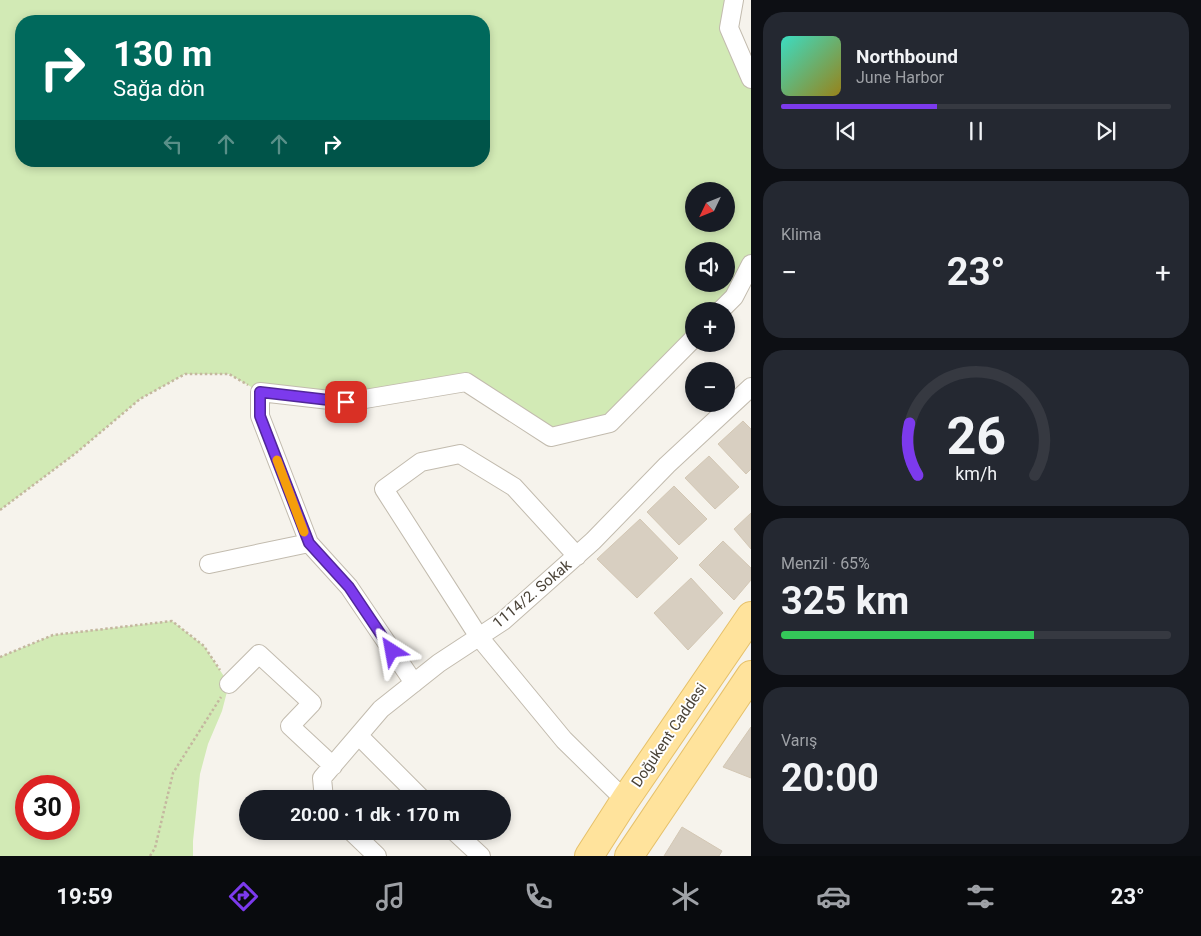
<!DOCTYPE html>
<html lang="tr">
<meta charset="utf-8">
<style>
:root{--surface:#171b24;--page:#242831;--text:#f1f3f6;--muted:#9ea1a6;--line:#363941;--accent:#7c3aed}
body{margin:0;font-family:Roboto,sans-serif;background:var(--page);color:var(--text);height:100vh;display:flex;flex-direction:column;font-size:19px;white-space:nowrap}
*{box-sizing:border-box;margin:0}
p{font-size:16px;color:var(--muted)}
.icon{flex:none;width:28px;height:28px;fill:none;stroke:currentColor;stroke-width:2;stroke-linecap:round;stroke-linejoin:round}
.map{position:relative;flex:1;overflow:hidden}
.drawer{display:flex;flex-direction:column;gap:12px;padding:12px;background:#0d0f14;width:450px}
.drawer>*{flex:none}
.top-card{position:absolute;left:15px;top:15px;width:475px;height:152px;border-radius:20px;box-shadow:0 2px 8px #0003;background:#00695c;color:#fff;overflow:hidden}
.needle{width:32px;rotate:227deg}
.fabs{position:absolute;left:685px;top:182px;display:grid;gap:10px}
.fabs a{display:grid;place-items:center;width:50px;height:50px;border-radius:50%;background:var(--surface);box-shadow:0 2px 8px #0003;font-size:25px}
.speed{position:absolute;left:15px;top:775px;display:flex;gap:10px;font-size:25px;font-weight:700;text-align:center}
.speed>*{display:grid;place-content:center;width:65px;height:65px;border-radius:50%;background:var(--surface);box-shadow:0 2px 8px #0003;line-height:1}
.speed .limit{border:8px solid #d22;background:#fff;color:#111}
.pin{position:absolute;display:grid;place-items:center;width:42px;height:42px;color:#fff;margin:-21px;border-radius:10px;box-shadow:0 2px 8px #0006}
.me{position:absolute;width:55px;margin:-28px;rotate:326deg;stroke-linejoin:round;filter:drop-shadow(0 0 4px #0008)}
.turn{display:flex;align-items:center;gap:18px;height:105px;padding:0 15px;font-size:22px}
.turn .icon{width:65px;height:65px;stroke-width:2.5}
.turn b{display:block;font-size:35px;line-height:42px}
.lanes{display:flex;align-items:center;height:48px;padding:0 15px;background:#0003;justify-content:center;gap:25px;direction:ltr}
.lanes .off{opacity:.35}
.big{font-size:38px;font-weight:700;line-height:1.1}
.drawer .card{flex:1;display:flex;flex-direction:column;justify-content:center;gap:8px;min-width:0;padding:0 18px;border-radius:20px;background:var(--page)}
.drawer .dial{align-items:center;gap:0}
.dial svg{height:130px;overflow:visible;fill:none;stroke:var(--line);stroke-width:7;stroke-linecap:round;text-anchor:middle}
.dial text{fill:var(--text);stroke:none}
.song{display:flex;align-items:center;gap:15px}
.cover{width:60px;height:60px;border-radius:8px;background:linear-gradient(135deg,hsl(170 70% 55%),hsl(50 70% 35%))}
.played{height:5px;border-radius:2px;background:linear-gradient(90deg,var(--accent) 40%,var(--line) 40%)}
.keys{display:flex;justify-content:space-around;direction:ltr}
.heat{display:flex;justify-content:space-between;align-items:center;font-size:28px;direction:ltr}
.charge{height:8px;border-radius:4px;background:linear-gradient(90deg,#34c759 65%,var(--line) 0)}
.trip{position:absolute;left:239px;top:790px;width:272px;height:50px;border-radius:25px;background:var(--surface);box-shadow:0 2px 8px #0003;font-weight:700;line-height:50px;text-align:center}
.dock{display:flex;height:80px;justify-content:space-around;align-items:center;background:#090b0e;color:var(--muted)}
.dock .icon{width:35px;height:35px}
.dock .selected{color:var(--accent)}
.dock b{font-size:22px;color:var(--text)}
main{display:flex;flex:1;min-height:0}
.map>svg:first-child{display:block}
.green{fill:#d2eab5;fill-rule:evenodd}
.building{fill:#d8cfc1;stroke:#d3c7b4}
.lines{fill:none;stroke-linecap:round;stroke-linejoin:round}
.minor-casing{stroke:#c2bbae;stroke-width:20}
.primary-casing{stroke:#e6c16a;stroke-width:30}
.path{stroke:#c4b79f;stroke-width:2.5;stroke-dasharray:2.5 2.5;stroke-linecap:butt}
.minor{stroke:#fff;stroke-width:18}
.primary{stroke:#ffe39c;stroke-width:28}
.route-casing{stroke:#51269a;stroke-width:12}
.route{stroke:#7c3aed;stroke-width:9}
.slow{stroke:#f59e0b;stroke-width:9}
.labels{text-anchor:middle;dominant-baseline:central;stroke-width:4;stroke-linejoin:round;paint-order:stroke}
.street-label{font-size:15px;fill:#4b4439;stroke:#fff}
</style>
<main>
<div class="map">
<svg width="751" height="856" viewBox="0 0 751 856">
<rect width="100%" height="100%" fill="#f6f3ec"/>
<path class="green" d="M0 0H734L729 28 751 79V264L720 311H694V338L610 423 551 437 466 382 347 402 260 392 229 374H185L140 399 76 453 0 510ZM21 21H484V161H21ZM694 191H726V224H694ZM694 251H726V284H694Z
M172 621 204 646 229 684 222 711 208 744 200 774 193 841V856H0V657L53 635ZM26 786H69V829H26Z"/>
<path class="building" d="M743 421 751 429V469L746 474 718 444Z
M709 456 739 487 715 509 685 478Z
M674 486 707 519 679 545 647 512Z
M751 513V549L734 529Z
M640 519 678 558 637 598 597 559Z
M723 541 751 568V580L734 600 699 565Z
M691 578 723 613 688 650 654 613Z
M751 727V778L723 767Z
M682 827 722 851 719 856H664Z"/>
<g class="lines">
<g class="minor-casing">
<path id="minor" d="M734 0 729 28 751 79
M720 311 734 297 751 264
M577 556 514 487 460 454 421 462 384 489 479 637 564 740 625 800
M209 564 309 543
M414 683 349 587 309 543 260 416V392L347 402 466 382 551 437 610 423 694 338
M229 684 259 654 312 703 290 726 333 766
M359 736 422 799
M324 799 322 778 381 709 439 663 503 621 593 541 667 465 751 387
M351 831 377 856
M454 831 481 856"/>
</g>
<g class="primary-casing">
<path id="primary" d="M589 856 625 800 751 616
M629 856 751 675"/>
</g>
<path class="path" d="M0 510 76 453 140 399 185 374H229L248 385
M0 657 53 635 172 621 204 646 220 670
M150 856 155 848 173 773 221 697"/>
<use href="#minor" class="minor"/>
<use href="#primary" class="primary"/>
</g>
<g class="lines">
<g class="route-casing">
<path id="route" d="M346 402 260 392V416L309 543 349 587 392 651"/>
</g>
<use href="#route" class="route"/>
<path class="slow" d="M277 460 304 532"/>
</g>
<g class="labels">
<g class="street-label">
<text transform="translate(532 594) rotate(-40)">1114/2. Sokak</text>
<text transform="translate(669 735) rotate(-56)">Doğukent Caddesi</text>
</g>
</g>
</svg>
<div class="fabs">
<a><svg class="needle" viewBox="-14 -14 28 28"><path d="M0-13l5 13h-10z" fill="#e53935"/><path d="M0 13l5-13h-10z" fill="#9ea1a6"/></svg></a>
<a><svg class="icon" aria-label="sound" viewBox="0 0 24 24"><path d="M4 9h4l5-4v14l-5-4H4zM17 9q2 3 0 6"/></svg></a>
<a>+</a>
<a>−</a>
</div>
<div class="speed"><div class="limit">30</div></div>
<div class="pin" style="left:346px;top:402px;background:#d93025"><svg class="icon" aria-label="arrive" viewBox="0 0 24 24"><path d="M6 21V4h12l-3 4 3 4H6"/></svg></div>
<svg class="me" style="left:392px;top:651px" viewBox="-20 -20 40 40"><path d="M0-17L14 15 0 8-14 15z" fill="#7c3aed" stroke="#fff" stroke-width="4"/></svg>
<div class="trip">20:00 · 1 dk · 170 m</div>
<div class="top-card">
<div class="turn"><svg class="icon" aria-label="right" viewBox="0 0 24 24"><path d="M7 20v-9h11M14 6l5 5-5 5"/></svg><div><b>130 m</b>Sağa dön</div></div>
<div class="lanes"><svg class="icon off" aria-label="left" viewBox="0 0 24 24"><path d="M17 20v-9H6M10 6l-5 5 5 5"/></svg><svg class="icon off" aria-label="ahead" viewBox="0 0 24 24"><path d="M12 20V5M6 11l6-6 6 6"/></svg><svg class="icon off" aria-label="ahead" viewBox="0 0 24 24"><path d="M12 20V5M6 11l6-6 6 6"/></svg><svg class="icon" aria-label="right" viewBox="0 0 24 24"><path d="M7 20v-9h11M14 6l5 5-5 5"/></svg></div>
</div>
</div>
<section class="drawer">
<div class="card">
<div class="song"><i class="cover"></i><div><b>Northbound</b><p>June Harbor</p></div></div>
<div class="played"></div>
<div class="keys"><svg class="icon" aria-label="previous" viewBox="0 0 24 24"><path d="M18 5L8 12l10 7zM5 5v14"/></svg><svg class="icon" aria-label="pause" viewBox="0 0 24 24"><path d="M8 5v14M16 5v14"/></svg><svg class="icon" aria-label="next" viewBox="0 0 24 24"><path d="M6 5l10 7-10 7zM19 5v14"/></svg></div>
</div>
<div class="card"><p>Klima</p>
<div class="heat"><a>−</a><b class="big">23°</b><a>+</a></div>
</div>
<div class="card dial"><svg viewBox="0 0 100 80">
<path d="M14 69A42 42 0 1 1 86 69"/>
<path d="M14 69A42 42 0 0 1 9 37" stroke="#7c3aed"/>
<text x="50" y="56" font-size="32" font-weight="700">26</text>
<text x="50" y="72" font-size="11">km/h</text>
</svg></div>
<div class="card"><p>Menzil · 65%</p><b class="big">325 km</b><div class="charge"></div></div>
<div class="card"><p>Varış</p><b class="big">20:00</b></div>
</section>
</main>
<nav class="dock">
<b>19:59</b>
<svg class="icon selected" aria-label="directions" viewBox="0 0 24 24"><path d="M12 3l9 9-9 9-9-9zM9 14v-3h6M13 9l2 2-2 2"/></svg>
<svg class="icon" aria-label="music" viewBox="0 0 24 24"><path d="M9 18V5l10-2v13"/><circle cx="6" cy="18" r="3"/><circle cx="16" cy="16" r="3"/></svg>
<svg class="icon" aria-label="phone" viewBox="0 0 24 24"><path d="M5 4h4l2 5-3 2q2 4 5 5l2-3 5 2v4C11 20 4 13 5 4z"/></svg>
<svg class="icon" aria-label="climate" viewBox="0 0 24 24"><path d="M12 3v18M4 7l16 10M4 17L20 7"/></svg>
<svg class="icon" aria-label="car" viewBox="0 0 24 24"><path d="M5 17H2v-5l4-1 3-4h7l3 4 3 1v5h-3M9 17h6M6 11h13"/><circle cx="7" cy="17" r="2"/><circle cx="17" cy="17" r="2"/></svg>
<svg class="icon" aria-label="filters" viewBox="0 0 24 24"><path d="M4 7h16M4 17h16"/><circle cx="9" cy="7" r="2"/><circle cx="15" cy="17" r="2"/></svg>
<b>23°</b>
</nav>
